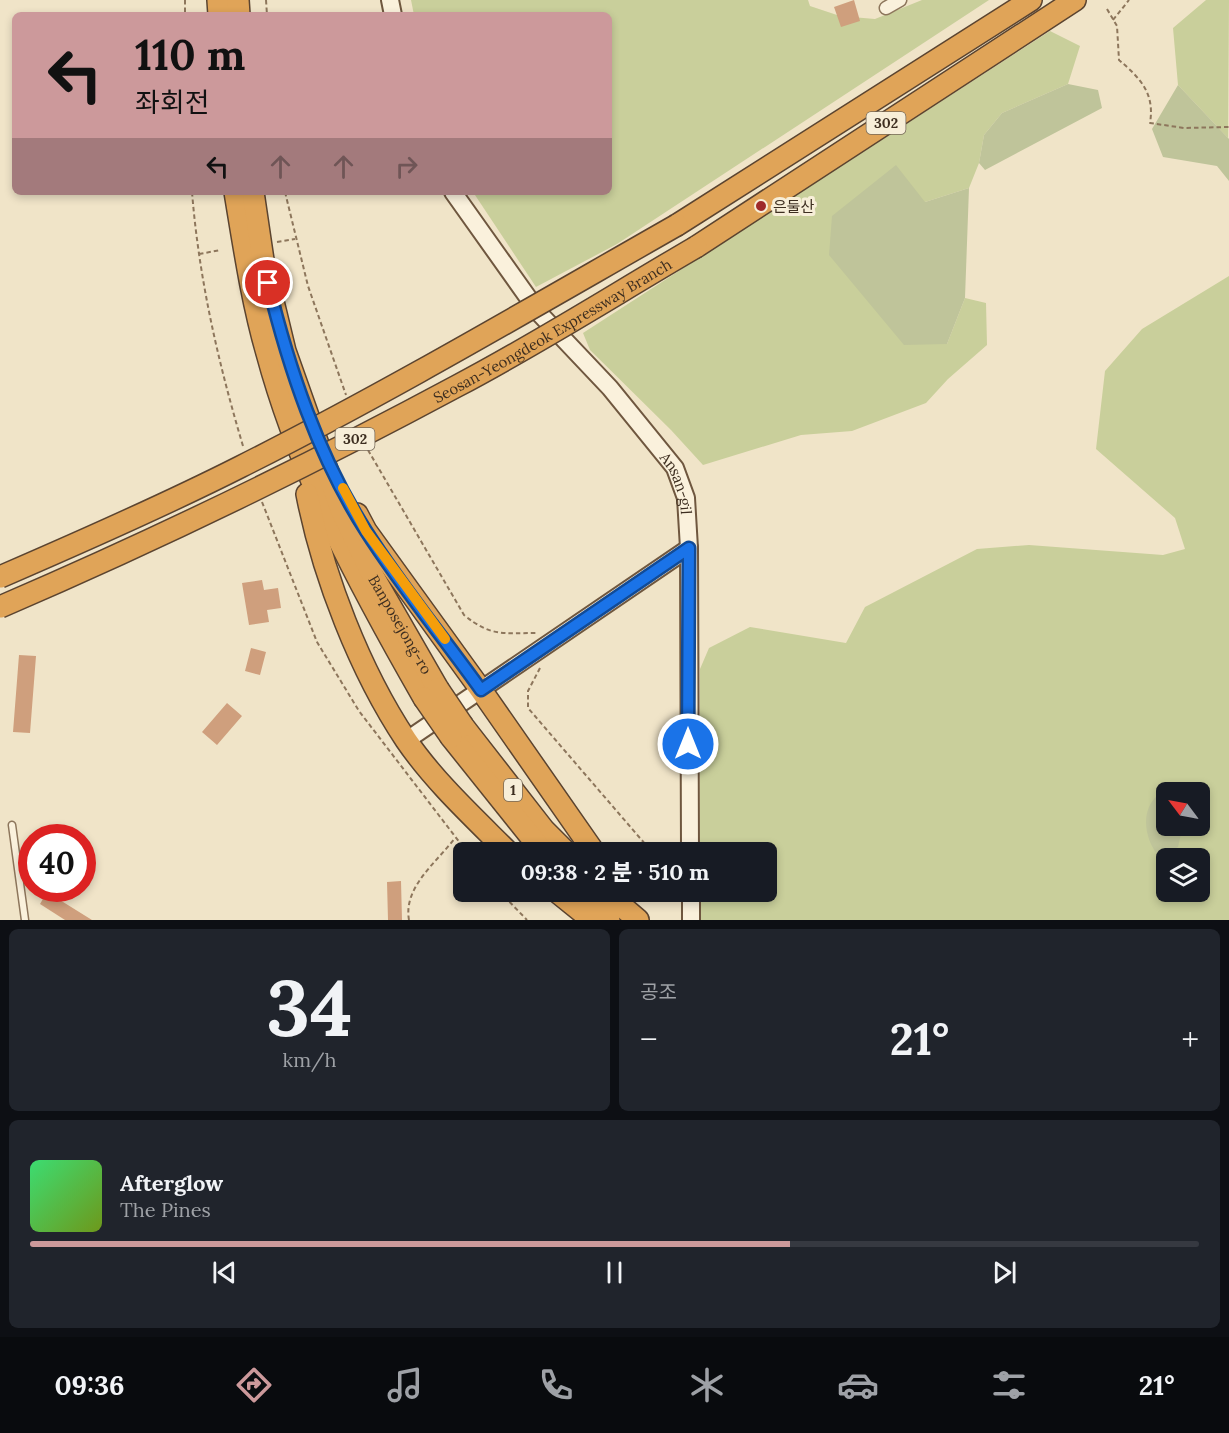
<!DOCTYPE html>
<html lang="ko">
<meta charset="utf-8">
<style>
:root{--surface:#171b24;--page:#20242c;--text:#f1f3f6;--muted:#9ea1a6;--line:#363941;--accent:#cc999b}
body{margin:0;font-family:Lora,"Noto Sans KR",serif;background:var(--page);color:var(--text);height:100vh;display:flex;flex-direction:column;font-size:22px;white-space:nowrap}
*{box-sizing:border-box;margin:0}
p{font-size:20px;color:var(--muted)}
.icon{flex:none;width:33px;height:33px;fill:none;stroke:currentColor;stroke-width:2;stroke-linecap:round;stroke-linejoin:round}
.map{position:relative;height:920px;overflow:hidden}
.panel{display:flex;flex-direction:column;gap:9px;padding:9px;background:#0d0f14;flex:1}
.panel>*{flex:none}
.guide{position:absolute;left:12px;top:12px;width:600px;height:183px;border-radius:9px;box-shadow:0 3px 9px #0003;background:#cc999b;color:#111;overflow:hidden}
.needle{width:39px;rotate:302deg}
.fabs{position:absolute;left:1156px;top:782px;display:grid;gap:12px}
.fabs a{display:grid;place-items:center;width:54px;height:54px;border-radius:9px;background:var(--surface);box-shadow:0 3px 9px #0003;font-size:30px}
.speed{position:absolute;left:18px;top:824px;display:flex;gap:12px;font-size:30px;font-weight:700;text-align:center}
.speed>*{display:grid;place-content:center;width:78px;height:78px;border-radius:50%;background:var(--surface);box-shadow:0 3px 9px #0003;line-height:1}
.speed .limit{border:9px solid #d22;background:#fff;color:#111}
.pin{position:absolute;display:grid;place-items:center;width:51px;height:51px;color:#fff;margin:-26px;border:3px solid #fff;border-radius:50%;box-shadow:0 2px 6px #0007}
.me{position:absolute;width:66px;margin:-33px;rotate:0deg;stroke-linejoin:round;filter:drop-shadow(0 0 4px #0008)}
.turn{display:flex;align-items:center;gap:21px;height:126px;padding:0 24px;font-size:27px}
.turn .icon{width:78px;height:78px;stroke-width:2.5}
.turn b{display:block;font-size:42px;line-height:51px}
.lanes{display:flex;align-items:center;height:57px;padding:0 24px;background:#0003;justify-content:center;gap:30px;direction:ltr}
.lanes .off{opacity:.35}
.big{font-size:45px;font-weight:800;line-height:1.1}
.panel .widget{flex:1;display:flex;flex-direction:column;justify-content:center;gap:9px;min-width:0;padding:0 21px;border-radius:9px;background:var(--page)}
.panel .dial{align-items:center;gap:0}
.dial b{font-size:78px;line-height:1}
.song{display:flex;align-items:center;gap:18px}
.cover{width:72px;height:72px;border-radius:9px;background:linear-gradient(135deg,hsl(140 70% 55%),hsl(80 70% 35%))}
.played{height:6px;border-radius:3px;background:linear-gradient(90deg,var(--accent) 65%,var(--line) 65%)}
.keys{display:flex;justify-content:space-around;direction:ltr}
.heat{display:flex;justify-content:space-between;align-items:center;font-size:33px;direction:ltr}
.panel .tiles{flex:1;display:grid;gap:9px;grid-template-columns:1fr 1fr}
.widget:last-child{grid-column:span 2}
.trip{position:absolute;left:453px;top:842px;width:324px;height:60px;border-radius:9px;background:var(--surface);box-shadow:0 3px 9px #0003;font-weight:800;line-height:60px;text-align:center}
.menu{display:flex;height:96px;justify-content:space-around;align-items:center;background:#090b0e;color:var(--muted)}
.menu .icon{width:42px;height:42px}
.menu .active{color:var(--accent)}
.menu b{font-size:27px;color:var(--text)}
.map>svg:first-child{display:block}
.green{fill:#c9cf9b;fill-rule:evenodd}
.cemetery{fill:#bfc49a}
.building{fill:#cf9f7d}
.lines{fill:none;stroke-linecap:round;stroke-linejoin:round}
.lane-casing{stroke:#8d765c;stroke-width:9}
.street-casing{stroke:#8d765c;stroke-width:15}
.secondary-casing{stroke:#6f573f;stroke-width:20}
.highway-casing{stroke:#5b4430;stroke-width:24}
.path{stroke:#8d765c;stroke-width:2;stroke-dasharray:4.5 3;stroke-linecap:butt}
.lane{stroke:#faf1dc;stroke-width:6}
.street{stroke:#faf1dc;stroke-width:12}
.secondary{stroke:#faf1dc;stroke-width:16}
.highway{stroke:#e0a458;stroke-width:21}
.highway-bridge-casing{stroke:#5b4430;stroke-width:24;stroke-linecap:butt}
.highway-bridge{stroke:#e0a458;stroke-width:21}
.route-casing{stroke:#114b97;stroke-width:15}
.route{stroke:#1a73e8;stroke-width:10}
.slow{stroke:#f59e0b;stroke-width:10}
.poi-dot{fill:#9e2a2b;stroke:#f7eed8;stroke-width:2}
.labels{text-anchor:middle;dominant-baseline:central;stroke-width:6;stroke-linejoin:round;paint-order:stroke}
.shield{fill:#f7eed8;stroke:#756857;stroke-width:1.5}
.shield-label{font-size:14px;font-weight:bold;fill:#3d2e20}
.poi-label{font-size:15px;fill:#3d2e20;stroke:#f7eed8;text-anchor:start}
.street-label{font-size:15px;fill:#3d2e20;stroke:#f7eed8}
</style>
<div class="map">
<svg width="1229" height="920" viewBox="0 0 1229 920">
<rect width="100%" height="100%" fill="#f0e4c8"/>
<path class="green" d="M411 0H808L810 6 840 16 875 19 922 0H989L617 244 536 287 473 192H609V15H414Z
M1206 0H1229L1228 138 1178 85 1173 28Z
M1050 31 1080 46 1068 84 1002 113 984 135 979 163 969 188 925 202 947 344 965 298 986 303 987 345 948 379 926 403 852 431 801 435 703 465 671 430 590 350 583 333Z
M1229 276V920H701L699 917V891H766V852H700V669L709 648 750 627 846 643 865 607 977 549 1029 545 1163 555 1185 549 1175 518 1096 449 1105 371 1142 329ZM1167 792H1200V825H1167ZM1167 858H1200V891H1167Z"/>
<path class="cemetery" d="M1068 84 1098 90 1102 108 985 170 979 163 984 135 1002 113Z
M1178 85 1229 139V181L1217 166 1163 157 1152 129Z
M896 165 925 202 969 188 965 298 947 344 904 345 829 255 832 216Z
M1157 796 1167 798V825H1183L1178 847 1167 853 1157 854C1144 837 1141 810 1157 796Z"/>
<path class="building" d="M854 0 860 21 841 27 834 7Z
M262 580 264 590 278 588 281 608 267 610 269 622 249 625 242 583Z
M251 648 266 652 260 675 245 671Z
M19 655 36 656 30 733 13 732Z
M227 703 242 716 217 745 202 732Z
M401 881 402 920H388L387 882Z
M47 892 92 920H65L40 904Z"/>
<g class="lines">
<g class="lane-casing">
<path id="lane" d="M12 825 25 920"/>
</g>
<g class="street-casing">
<path id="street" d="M886 8 900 0"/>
</g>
<g class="secondary-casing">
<g id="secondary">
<path d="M390 0 393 15"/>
<path id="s1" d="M453 192 539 313 610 388 675 468 686 498 689 548 690 852"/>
<path d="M407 740 689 548"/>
<path d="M691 891V920"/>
</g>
</g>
<g class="highway-casing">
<g id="highway">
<path d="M218 0 219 15"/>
<path d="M238 0 239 15"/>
<path d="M235 192C244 246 252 301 267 353 300 476 361 588 424 698"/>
<path id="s2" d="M253 192 263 260 285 351 342 512 373 576 438 689"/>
<path d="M677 225 1031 0"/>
<path d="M696 247 1075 0"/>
<path d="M307 494C323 576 360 671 406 740 434 781 473 817 508 852"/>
<path d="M357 514 366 531 481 690 594 852"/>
<path d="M463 726 544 830 566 852"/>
<path d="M451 737 543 852"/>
<path d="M556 891 592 920"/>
<path d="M580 891 609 920"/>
<path d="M604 891 638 920"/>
</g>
</g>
<path class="path" d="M185 0V15
M266 0 267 15
M1107 9 1117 26 1119 60C1140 78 1155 93 1150 123L1184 128 1229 127
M1113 20 1129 0
M192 192C199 279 218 362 243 446
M285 192 308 286 346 395
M277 242 295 239
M199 254 221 250
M368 450 464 615C491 637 503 633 537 633
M262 502 317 642 359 711 467 852
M540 668 528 691V708L652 852
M499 891 527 920
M409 920C403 887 437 862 455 838"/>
<use href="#lane" class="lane"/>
<use href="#street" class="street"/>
<use href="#secondary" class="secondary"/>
<use href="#highway" class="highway"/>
<g class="highway-bridge-casing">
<g id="highway-bridge">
<path d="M0 577C81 542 161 507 240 467 389 392 533 307 677 225"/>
<path id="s3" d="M0 607C156 540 308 466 457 386 539 343 617 293 696 247"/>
<path d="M438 689 463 726"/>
<path d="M424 698 451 737"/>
</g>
</g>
<use href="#highway-bridge" class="highway-bridge"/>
</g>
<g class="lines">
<g class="route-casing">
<path id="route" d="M268 283C289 369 318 456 366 531 401 586 443 637 481 690L689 548 688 744"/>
</g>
<use href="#route" class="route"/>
<path class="slow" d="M343 488 366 531 445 639"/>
</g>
<circle class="poi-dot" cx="761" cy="206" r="6"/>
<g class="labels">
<g class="shield">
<rect x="866.5" y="112" width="39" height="22" rx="4.5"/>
<rect x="335.5" y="428" width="39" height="22" rx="4.5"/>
<rect x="504" y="779" width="18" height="22" rx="4.5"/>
</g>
<g class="shield-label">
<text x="886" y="123">302</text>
<text x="355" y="439">302</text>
<text x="513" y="790">1</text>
</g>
<g class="poi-label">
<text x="773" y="206">은둘산</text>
</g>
<g class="street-label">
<text stroke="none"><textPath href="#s3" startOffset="618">Seosan-Yeongdeok Expressway Branch</textPath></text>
<text stroke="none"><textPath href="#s1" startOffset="370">Ansan-gil</textPath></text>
<text stroke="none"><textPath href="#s2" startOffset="460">Banposejong-ro</textPath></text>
</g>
</g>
</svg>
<div class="fabs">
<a><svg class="needle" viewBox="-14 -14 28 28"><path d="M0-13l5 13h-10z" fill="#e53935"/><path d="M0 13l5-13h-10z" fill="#9ea1a6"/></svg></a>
<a><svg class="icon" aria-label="layers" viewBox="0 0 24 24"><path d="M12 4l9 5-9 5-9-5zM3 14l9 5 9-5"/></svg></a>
</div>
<div class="speed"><div class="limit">40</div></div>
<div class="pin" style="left:268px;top:283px;background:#d93025"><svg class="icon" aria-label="arrive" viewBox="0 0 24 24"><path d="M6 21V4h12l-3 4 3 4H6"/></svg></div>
<svg class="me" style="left:688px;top:744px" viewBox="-20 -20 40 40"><circle r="17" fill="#1a73e8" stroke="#fff" stroke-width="3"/><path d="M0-11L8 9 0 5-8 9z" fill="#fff"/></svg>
<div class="trip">09:38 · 2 분 · 510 m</div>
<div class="guide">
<div class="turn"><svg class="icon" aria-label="left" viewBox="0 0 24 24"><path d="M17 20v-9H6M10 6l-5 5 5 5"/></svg><div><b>110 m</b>좌회전</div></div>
<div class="lanes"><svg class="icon" aria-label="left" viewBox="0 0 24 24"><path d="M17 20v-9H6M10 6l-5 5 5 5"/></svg><svg class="icon off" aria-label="ahead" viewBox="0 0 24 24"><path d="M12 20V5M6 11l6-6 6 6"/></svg><svg class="icon off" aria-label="ahead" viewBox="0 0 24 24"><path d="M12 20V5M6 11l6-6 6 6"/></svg><svg class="icon off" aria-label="right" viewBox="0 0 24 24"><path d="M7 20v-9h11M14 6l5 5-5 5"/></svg></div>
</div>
</div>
<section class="panel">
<div class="tiles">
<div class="widget dial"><b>34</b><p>km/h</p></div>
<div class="widget"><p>공조</p>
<div class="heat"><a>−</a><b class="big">21°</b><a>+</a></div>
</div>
<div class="widget">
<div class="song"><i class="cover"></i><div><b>Afterglow</b><p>The Pines</p></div></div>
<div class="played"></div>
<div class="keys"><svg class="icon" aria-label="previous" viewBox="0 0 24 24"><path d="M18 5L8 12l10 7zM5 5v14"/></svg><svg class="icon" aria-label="pause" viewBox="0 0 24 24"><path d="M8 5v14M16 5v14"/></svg><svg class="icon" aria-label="next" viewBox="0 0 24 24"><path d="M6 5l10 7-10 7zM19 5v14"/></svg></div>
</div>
</div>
</section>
<nav class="menu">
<b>09:36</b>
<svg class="icon active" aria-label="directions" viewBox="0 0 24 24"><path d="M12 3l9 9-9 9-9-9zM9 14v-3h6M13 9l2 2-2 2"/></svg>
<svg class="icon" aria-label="music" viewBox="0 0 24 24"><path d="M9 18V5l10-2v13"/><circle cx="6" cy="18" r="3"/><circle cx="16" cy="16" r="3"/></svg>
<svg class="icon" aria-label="phone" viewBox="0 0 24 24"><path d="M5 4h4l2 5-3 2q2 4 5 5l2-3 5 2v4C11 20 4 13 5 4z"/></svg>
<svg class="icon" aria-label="climate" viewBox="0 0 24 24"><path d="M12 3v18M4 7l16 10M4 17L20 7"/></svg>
<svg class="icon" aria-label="car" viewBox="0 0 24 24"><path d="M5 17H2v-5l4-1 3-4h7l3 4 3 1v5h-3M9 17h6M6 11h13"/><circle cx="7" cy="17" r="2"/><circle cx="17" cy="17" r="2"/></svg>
<svg class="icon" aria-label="filters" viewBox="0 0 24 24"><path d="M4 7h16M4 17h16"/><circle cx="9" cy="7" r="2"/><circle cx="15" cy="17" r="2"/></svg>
<b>21°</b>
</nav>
